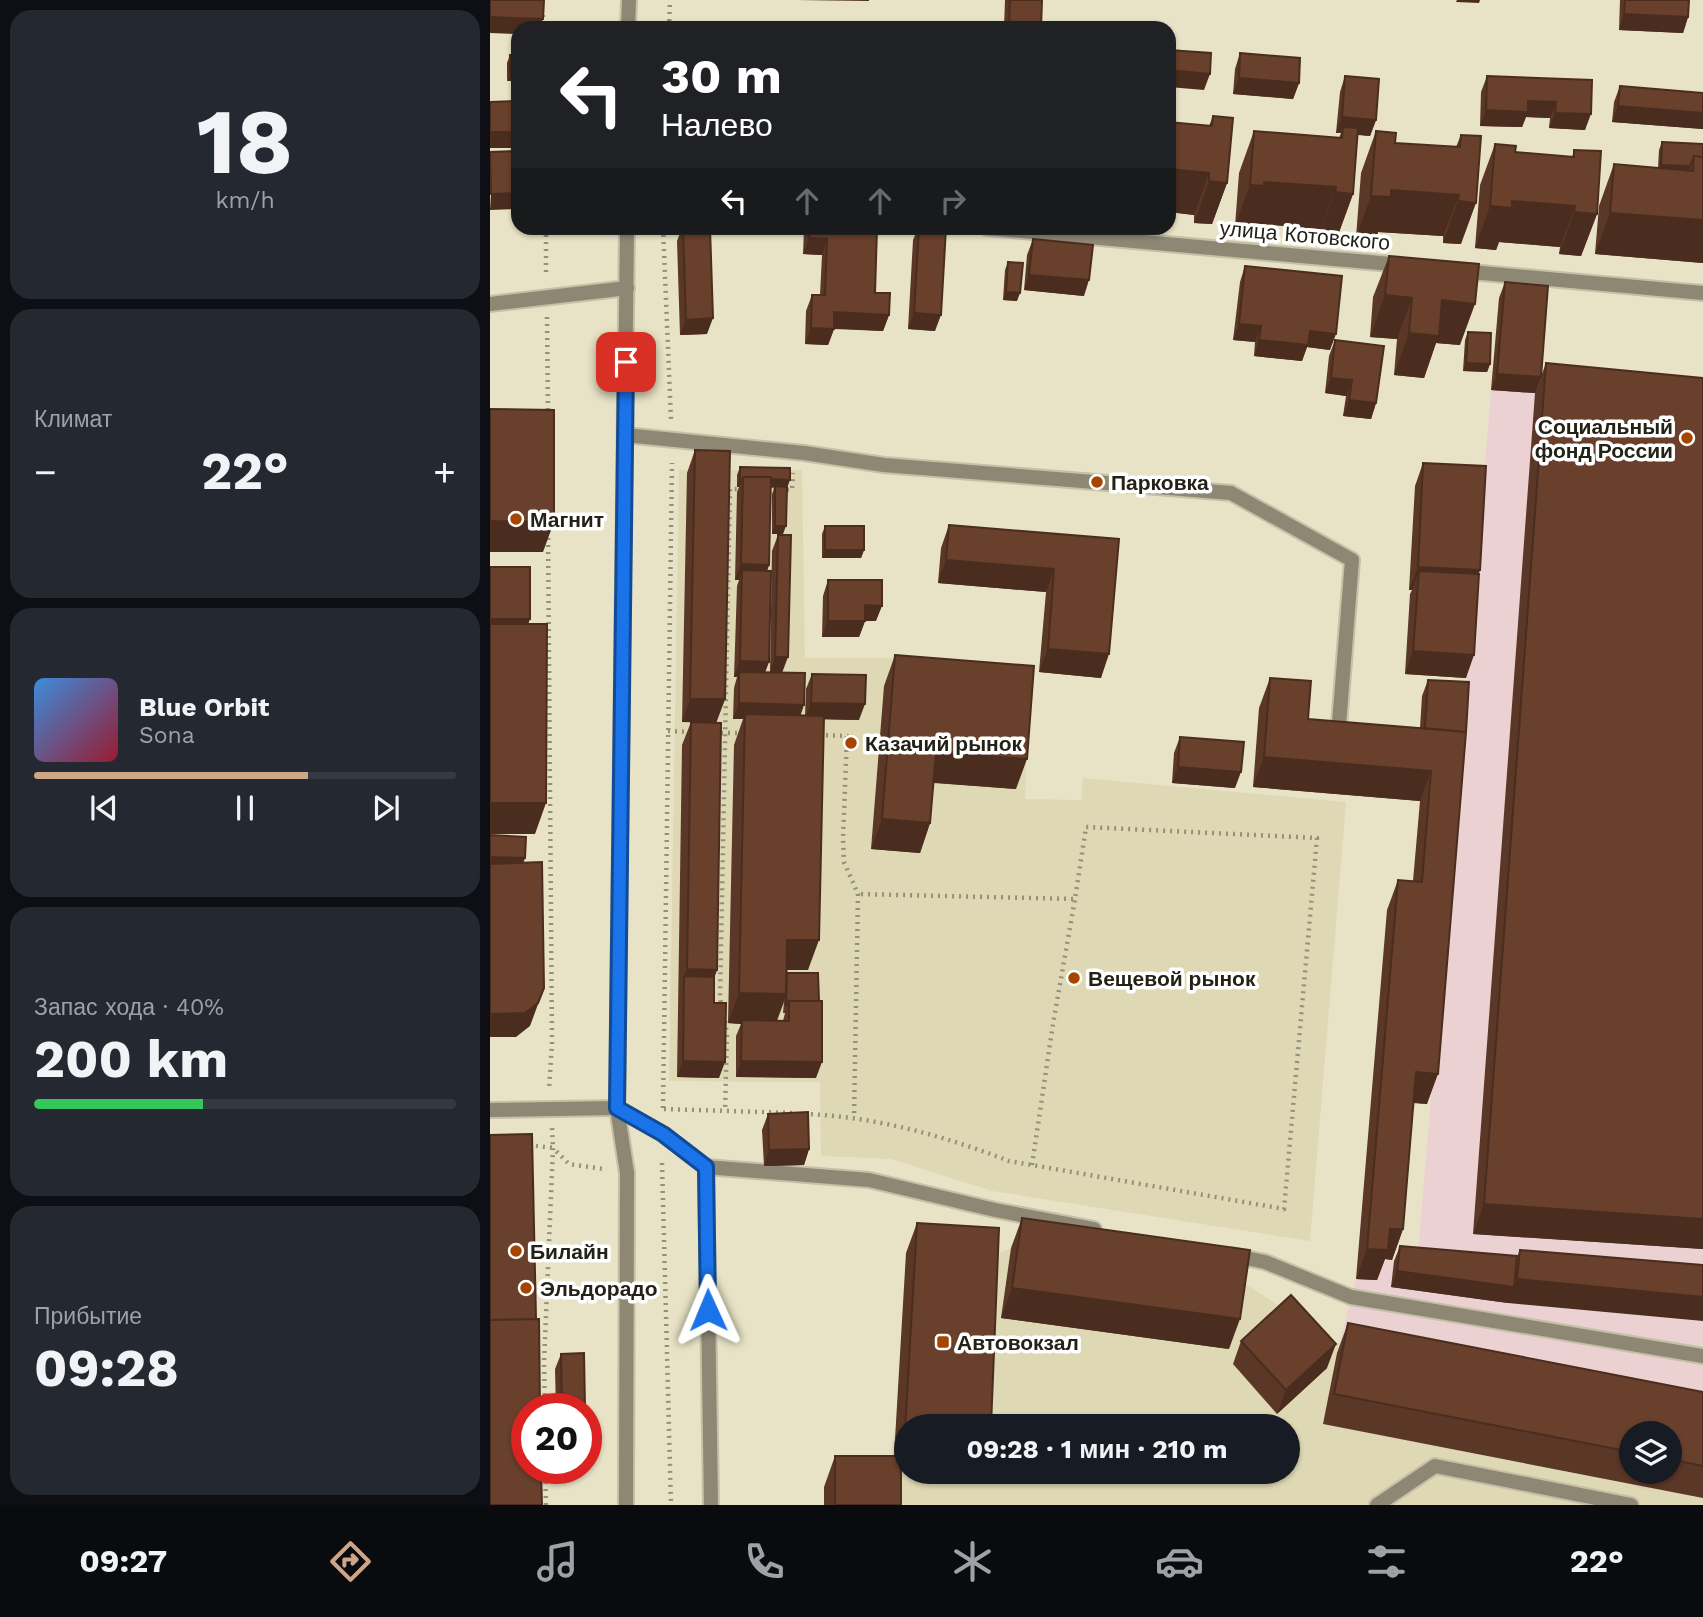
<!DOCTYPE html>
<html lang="ru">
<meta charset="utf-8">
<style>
:root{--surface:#171b24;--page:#242831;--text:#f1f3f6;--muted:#9ea1a6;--line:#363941;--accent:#cfa587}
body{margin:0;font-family:"Work Sans",sans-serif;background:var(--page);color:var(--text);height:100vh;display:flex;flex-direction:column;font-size:26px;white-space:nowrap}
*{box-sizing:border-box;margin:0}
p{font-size:23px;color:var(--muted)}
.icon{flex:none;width:38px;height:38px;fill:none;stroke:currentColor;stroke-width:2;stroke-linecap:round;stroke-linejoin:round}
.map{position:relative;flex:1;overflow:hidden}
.panel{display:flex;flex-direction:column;gap:10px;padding:10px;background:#0d0f14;width:490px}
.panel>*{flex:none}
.guide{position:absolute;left:21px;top:21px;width:665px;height:214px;border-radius:21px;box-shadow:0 2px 5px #0004;background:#202124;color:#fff;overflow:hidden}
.controls{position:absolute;left:1129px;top:1421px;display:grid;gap:14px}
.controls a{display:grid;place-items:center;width:63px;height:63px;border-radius:50%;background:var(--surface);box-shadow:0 2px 5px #0004;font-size:35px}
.speed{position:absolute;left:21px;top:1393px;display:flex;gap:14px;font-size:35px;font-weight:700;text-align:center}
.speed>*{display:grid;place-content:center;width:91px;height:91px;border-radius:50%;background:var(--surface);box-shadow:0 2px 5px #0004;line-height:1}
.speed .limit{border:10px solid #d22;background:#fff;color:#111}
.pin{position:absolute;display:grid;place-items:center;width:60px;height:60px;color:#fff;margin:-30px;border-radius:14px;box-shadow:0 4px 10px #0006}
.me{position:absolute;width:77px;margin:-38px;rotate:359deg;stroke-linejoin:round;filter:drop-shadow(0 0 5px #0008)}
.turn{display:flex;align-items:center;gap:24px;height:147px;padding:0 35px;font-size:32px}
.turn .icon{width:91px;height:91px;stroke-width:2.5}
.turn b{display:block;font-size:49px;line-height:60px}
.lanes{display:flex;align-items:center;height:66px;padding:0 35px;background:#0003;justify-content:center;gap:35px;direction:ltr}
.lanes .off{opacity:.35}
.big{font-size:52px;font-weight:700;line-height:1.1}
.panel .card{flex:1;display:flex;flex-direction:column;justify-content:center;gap:10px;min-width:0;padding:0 24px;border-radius:21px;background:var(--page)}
.panel .dial{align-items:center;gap:0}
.dial b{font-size:91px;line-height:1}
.song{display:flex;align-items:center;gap:21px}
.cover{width:84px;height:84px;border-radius:10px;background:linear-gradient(135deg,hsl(210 70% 55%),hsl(350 70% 35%))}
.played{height:7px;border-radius:4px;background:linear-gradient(90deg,var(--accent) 65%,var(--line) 65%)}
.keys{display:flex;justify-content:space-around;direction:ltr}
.heat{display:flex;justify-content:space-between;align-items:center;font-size:38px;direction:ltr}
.charge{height:10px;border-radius:5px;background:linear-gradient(90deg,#34c759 40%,var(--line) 0)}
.trip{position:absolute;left:404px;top:1414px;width:406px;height:70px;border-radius:35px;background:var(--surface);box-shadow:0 2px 5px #0004;font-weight:700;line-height:70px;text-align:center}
.dock{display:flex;height:112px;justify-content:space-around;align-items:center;background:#090b0e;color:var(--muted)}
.dock .icon{width:49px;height:49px}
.dock .on{color:var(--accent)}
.dock b{font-size:32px;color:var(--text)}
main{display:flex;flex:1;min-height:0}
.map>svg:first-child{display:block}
.built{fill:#ded8b4;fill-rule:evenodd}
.industrial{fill:#ecd1d2}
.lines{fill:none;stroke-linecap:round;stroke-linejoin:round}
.service-casing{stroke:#c5c0a6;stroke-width:18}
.minor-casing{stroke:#c5c0a6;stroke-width:18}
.tertiary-casing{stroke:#c5c0a6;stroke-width:18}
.path{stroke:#94917b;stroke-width:4.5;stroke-dasharray:2 5;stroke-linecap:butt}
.service{stroke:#8e8774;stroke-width:14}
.minor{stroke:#8e8774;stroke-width:14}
.tertiary{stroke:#8e8774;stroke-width:14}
.wall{fill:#5a3726;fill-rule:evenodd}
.shaded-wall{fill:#4a2d1f}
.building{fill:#69402c;stroke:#4a2d1f;stroke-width:2}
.route-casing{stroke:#114b97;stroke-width:18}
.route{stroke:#1a73e8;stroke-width:12}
.poi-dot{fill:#a64500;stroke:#fff;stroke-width:2.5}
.labels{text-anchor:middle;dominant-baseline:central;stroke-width:7;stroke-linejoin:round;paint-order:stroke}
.street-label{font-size:21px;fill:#232217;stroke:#fff}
.poi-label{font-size:21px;font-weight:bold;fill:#232217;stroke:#fff;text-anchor:start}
</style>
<main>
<section class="panel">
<div class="card dial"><b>18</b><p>km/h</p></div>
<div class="card"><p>Климат</p>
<div class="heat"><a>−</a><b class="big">22°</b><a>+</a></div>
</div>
<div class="card">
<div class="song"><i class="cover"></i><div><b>Blue Orbit</b><p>Sona</p></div></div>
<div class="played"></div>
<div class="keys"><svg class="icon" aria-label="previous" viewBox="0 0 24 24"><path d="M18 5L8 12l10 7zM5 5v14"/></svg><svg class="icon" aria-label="pause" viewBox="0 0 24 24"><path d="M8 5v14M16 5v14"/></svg><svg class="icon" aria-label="next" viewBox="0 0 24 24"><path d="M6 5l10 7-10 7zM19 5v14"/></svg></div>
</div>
<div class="card"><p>Запас хода · 40%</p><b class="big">200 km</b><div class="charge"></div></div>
<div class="card"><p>Прибытие</p><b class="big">09:28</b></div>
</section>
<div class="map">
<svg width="1213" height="1505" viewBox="0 0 1213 1505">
<rect width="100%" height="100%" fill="#e8e3c6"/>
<path class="built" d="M189 470H312L315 658H421L538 690 535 799 591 800 593 778 856 802 820 1241 502 1191 401 1159 331 1156 330 1082 179 1081Z
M521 1248 749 1280 849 1344 847 1353 1213 1424V1505H400L404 1460H416V1472H798V1426H492L498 1259ZM1141 1433H1180V1472H1141Z"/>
<path class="industrial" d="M1009 298 1053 301 1045 393 1213 409V1289L927 1264Z
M889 1259 904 1261 901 1286 1018 1303 1213 1321V1424L847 1353 866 1279Z"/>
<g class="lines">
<g class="service-casing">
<path id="service" d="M135 435 314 453 394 465 741 493 862 560 848 737
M127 1108 173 1134 216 1167 221 1505
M216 1167 379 1180 505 1210 604 1229
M741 1255 775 1262 861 1297 1213 1356
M887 1505 945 1466 1141 1505"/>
</g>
<g class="minor-casing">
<path id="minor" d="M497 228 912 265
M970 271 1213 293
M0 304 137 288
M0 1110 127 1108"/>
</g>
<g class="tertiary-casing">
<path id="tertiary" d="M138 28 139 0
M136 1505 137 1173 127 1108 137 228"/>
</g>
<path class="path" d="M53 15V28
M179 28 180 0
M56 228V277
M173 228 181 419
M57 317 58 414
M276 490H302L303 473
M58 531 62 1044 59 1089
M178 731 202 732
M231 733H254
M329 735 357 736 353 839 354 862 368 894 364 1117
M232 1009 230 998 240 489H253
M235 1021 237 1034 235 1111
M173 1108 182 463
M174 1109 302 1113
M314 1114C383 1116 455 1136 519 1161L794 1209 827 838 596 827 585 899 368 894
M39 1145 63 1148 62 1128
M172 1163 181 1505
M542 1165 563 1024 585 899
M55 1409 54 1363 63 1148 79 1164 114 1169
M55 1468 56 1505"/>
<use href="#service" class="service"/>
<use href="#minor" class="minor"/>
<use href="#tertiary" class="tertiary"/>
</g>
<path class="wall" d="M515 0H552L551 28H514Z
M1130 0H1199L1198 17 1193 33 1129 30Z
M750 53 809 83 803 99 743 94 745 69Z
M20 55H28L17 81V63Z
M855 76 886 120 880 136 868 135 863 194 848 235 830 234 831 229 760 223 759 228 745 226 749 173 764 131 849 138 851 133H846L850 92Z
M997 76 1102 80 1095 130 1059 128 1060 118 1036 117 1032 127 990 126 991 92Z
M1130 86 1213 93V129L1122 122 1124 102Z
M723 116 737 183 722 224 704 223V215L679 212V122L719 126Z
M886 131 905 143 966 147 971 135V244L953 243V236L888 232 886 239 866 237 871 173Z
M1172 142 1213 144V263L1105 254 1109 206 1124 164 1168 168 1169 150Z
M1005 144 1025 152 1082 157 1084 150 1107 214 1091 256 1069 254 1070 247 1009 242 1006 250 985 248 990 185Z
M192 228H220L217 334 190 335 187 241Z
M314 228H387L385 293 399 315 393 331 344 329 338 345 315 344 316 311 322 295H330L332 255 313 254Z
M428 228H456L445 331 418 329 423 240Z
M543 239 594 296 534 290 537 255Z
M899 256 970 345 946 343 934 378 904 375 907 339 880 337 883 297Z
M518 262 527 301 513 300 515 270Z
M755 266 840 350 817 347 812 361 764 356 765 342 743 340 750 282Z
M1015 282 1051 377 1045 393 1001 390 1009 298Z
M978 332 1000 364 997 372 973 371 975 340Z
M845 340 886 403 881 419 853 416 856 396 835 393 839 356Z
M1056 363 1213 378V1249L983 1234 1045 393Z
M205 450 235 699 226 723 227 970 224 977V1003L229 1078 187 1077 192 745 201 722H192L197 473Z
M933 463 990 570 988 574 976 678 915 674 920 594 922 590H919L925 486Z
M250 467 297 487 293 534H282V494L285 487H280L279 565 277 571 275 672H280L282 551 288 535 292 673 310 716H315L316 689 322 674 369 720 334 719 318 970H297L326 1078 246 1077V1036L251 1024 238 1023 244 745 253 719H243L244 688 247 677H244L247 586 249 580H245L247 492 249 487H247V475ZM294 1002 293 1013H295L293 1021H287Z
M459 525 629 539 611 678 549 672 556 592 448 583 451 548Z
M335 526 374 550 371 558H332V534Z
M338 580 386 621H375L369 637H332L333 596Z
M405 655 526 789 444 783 440 823 430 853 381 849 394 686Z
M780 678 818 719 930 728 932 696 938 680 979 682 937 1104 923 1103 913 1229 902 1260 895 1259 887 1280 866 1279 897 910 908 880 923 881 930 801 763 787 769 708Z
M690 737 745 788 682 783 684 753Z
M278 1114 319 1149 314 1165 274 1166 272 1130Z
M532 1218 739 1349 511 1318 521 1248Z
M427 1223 509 1228 411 1460V1505H334V1487L345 1456H404L416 1253Z
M910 1246 1027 1257 1030 1250 1213 1265 1018 1303 901 1287 904 1261Z
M858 1323 1213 1392V1498L833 1424 847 1353ZM1141 1433H1180V1472H1141Z
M751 1341 837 1368 787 1414 743 1364Z
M71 1354 95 1409H66L65 1369Z"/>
<path class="shaded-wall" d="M307 0H379V1Z
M967 0H990L989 3 966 2Z
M1134 14 1198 17 1193 33 1129 30Z
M0 17 53 19 50 28H28V34L0 33Z
M679 70 720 74 714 90 679 87Z
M20 73H28V81H17Z
M749 78 809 83 803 99 743 94Z
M1038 101 1066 102 1060 118 1036 117 1032 127 990 126 996 110Z
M1128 106 1213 113V129L1122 122Z
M1065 113 1101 114 1095 130 1059 128Z
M852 117 886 120 880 136 853 133V127L851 133H846Z
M0 132H28V148H0Z
M1171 165 1200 166 1197 174 1168 173Z
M679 169 719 173 704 215 679 212Z
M719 181 737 183 722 224 704 223Z
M774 182 846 187 831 229 760 223 759 228 745 226 760 185Z
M901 190 969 195 953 236 888 232 886 239 866 237 881 196Z
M845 192 863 194 848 235 830 234Z
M28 193V209L0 210 1 194Z
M968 201 986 203 971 244 953 243Z
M1022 201 1085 206 1070 247 1009 242 1006 250 985 248 1000 206Z
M1084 212 1107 214 1091 256 1069 254Z
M1120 213 1213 220V263L1105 254Z
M319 238 337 239 332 255 313 254Z
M539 275 599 280 594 296 534 290Z
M516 292 530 293 527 301 513 300Z
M895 295 922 298 907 339 880 337Z
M952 300 985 304 970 345 946 343 934 378 904 375 919 333Z
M344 312 399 315 393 331 338 328Z
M424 313 451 315 445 331 418 329Z
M223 318 217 334 190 335 196 320Z
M749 324 771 326 765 342 743 340Z
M321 328 344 329 338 345 315 344Z
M820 331 846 334 840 350 817 347 812 361 764 356 769 340Z
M976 363 1000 364 997 372 973 371Z
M1007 374 1051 377 1045 393 1001 390Z
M841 378 862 380 856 396 835 393Z
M859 400 886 403 881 419 853 416Z
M250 479H252L249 487H247Z
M253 479 300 480 297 488 253 487Z
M0 521 64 522 53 552H0Z
M285 526H296L293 534H282Z
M335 550H374L371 558H332Z
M456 560 564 569 556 592 448 583Z
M251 564 279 565 273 581 252 570 249 580H245Z
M928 567 990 570 982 593 929 571 922 590H919Z
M375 605 392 606 386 621H375L369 637H332L338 621Z
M0 619H40L32 642H0Z
M558 649 619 654 611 678 549 672Z
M923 651 984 655 976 678 915 674Z
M285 657H298L292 673H280Z
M250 661 279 662 273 678 249 672 247 677H244Z
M200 699H235L226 723 192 722Z
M249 703 314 705 309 720 255 714 253 719H243Z
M321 703 375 704 369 720 315 719Z
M446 752 537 759 526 789 435 782Z
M774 757 941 771 930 801 763 787Z
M688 767 751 772 745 788 682 783Z
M0 803H56L45 834H0Z
M392 819 440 823 430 853 381 849Z
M0 857 35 858 32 867 0 865Z
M297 940H329L318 970H286Z
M197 969 227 970 219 993 194 976Z
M54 988 40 1026 26 1037H0V1014Z
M249 993 296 994 285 1024 252 1020 251 1024 238 1023Z
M193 1061 235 1062 229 1078 187 1077Z
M251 1061 332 1062 326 1078 246 1077Z
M926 1072 948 1074 937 1104 915 1102Z
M319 1149 314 1165 274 1166 279 1150Z
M994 1204 1213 1219V1249L983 1234Z
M900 1229H913L902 1260 895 1259 887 1280 866 1279 877 1249Z
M907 1271 1024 1287 1027 1279 1213 1297V1321L1018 1303 901 1287Z
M522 1288 750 1319 739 1349 511 1318Z
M846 1344 837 1368 787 1414 796 1390Z
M415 1430H416V1460H404Z"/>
<path class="building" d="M0 0H54L53 19 0 17Z
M520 0H552L551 28H519Z
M1135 0H1199L1198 17 1134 14Z
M679 50 721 53 720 74 679 70Z
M750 53 810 58 809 83 749 78Z
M20 55H28V73H20Z
M855 76 889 79 886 120 852 117Z
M997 76 1102 80 1101 114 1065 113 1066 102 1038 101V112L996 110Z
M1130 86 1213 93V113L1128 106Z
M28 101V132H0V102Z
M723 116 743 118 737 183 719 181V173L679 169V122L722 126Z
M853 127 868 128 863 194 845 192 846 187 774 182V186L760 185 764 131 852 138Z
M886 131 906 133 905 143 970 147 971 135 991 136 986 203 968 201 969 195 901 190V197L881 196Z
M1172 142 1213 144V157L1204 156 1200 166 1171 165Z
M1005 144 1026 146 1025 152 1084 157V150L1111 151 1107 214 1084 212 1085 206 1022 201V208L1000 206Z
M28 151V193L1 194 0 152Z
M1204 156 1213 157V220L1120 213 1124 164 1203 171Z
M193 228H220L223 318 196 320Z
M319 228H387L385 293H400L399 315 344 312V329L321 328 322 295H335L337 239 319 238Z
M429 228H456L451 315 424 313Z
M543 239 603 245 599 280 539 275Z
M899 256 989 264 985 304 952 300 949 336 919 333 922 298 895 295Z
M518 262 533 263 530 293 516 292Z
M755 266 852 276 846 334 820 331 818 345 769 340 771 326 749 324Z
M1015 282 1058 286 1051 377 1007 374Z
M978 332 1001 333 1000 364 976 363Z
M845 340 894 346 886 403 859 400 862 380 841 378Z
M1056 363 1213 378V1219L994 1204Z
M0 409 64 410V522L0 521Z
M205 450 240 451 235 699H200Z
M933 463 996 466 990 570 928 567Z
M250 467 300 468V480L281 479V477H253V479H250Z
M253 477H281L279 565 251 564Z
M285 486 297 487 296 526H285Z
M459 525 629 539 619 654 558 649 564 569 456 560Z
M335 526H374V550H335Z
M288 535H301L298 657H285Z
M0 567H40V619H0Z
M252 570 281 571 279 662 250 661Z
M929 571 989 574 984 655 923 651Z
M338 580H392V606L375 605V621H338Z
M0 624H57L56 803H0Z
M405 655 544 666 537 759 446 752 440 823 392 819Z
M249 672 315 673 314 705 249 703Z
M322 674 376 675 375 704 321 703Z
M780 678 821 681 818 719 976 732 948 1074 926 1072 913 1229H900L898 1250 877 1249 908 880 932 882 941 771 774 757Z
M938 680 979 682 976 732 935 728Z
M255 714 334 716 329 940H297L296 994 249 993Z
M201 722 231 723 227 970 197 969Z
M690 737 754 742 751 772 688 767Z
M0 835 36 837 35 858 0 857Z
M52 862 54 988 48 1003 35 1013 0 1014V864Z
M297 973H328L329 1001H299L297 1005H296Z
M194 976 224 977V1003H236L235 1062 193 1061Z
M299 1001H332V1062L251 1061 252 1020 299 1021Z
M318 1112 319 1149 279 1150 278 1114Z
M42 1134 46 1319 0 1320V1135Z
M532 1218 760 1250 750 1319 522 1288Z
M427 1223 509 1228 501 1426H416V1430H415Z
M910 1246 1027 1256 1024 1287 907 1271Z
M1030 1250 1213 1265V1297L1027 1279Z
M801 1295 846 1344 796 1390 751 1341Z
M49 1319 50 1409H37V1468H51L52 1505H0V1320Z
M858 1323 1213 1392V1466L1180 1459V1433H1141V1452L844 1394Z
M94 1353 95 1409H72L71 1354Z
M345 1456H411V1505H345Z"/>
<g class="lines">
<g class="route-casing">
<path id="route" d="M136 362 127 1108 173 1134 216 1167 218 1310"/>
</g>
<use href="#route" class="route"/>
</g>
<g class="poi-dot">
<circle cx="1197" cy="438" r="7"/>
<circle cx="607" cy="482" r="7"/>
<circle cx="26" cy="519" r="7"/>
<circle cx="361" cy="743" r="7"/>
<circle cx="584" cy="978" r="7"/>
<circle cx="26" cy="1251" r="7"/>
<circle cx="36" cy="1288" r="7"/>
<rect x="446" y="1335" width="14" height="14" rx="3.5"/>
</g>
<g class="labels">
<g class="street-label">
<text transform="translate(815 235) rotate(5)">улица Котовского</text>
</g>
<g class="poi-label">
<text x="1183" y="426" text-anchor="end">Социальный<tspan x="1183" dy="24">фонд России</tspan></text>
<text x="621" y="482">Парковка</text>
<text x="40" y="519">Магнит</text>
<text x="375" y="743">Казачий рынок</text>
<text x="598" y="978">Вещевой рынок</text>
<text x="40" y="1251">Билайн</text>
<text x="50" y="1288">Эльдорадо</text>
<text x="467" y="1342">Автовокзал</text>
</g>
</g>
</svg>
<div class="controls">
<a><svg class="icon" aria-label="layers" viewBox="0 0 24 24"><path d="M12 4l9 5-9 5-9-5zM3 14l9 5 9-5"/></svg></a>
</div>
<div class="speed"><div class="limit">20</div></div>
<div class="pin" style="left:136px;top:362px;background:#d93025"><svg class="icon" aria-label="arrive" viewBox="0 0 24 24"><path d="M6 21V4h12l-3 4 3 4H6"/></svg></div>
<svg class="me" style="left:218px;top:1310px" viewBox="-20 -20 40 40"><path d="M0-17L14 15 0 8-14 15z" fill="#1a73e8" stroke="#fff" stroke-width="4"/></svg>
<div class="trip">09:28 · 1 мин · 210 m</div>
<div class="guide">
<div class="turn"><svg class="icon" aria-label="left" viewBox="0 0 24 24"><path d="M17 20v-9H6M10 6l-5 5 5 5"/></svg><div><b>30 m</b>Налево</div></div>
<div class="lanes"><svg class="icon" aria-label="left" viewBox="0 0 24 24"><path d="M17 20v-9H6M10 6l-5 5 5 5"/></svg><svg class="icon off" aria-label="ahead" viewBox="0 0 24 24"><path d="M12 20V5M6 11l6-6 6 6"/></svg><svg class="icon off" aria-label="ahead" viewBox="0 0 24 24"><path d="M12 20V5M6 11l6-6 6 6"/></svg><svg class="icon off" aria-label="right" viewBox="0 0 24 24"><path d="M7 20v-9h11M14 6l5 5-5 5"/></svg></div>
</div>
</div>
</main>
<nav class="dock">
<b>09:27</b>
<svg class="icon on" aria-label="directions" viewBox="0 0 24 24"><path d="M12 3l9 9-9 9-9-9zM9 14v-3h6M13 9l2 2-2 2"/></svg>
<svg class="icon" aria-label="music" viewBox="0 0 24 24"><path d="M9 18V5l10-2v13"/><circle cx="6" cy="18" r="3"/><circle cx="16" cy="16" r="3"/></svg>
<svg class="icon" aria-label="phone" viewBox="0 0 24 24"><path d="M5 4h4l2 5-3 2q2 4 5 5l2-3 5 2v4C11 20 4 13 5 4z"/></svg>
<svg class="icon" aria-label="climate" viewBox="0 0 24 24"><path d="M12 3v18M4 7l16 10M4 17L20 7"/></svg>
<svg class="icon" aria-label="car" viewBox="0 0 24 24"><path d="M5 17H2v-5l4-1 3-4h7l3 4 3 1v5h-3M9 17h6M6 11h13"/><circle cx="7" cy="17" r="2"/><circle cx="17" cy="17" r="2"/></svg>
<svg class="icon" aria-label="filters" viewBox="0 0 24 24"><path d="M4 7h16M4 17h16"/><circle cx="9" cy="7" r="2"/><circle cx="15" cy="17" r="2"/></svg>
<b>22°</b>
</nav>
